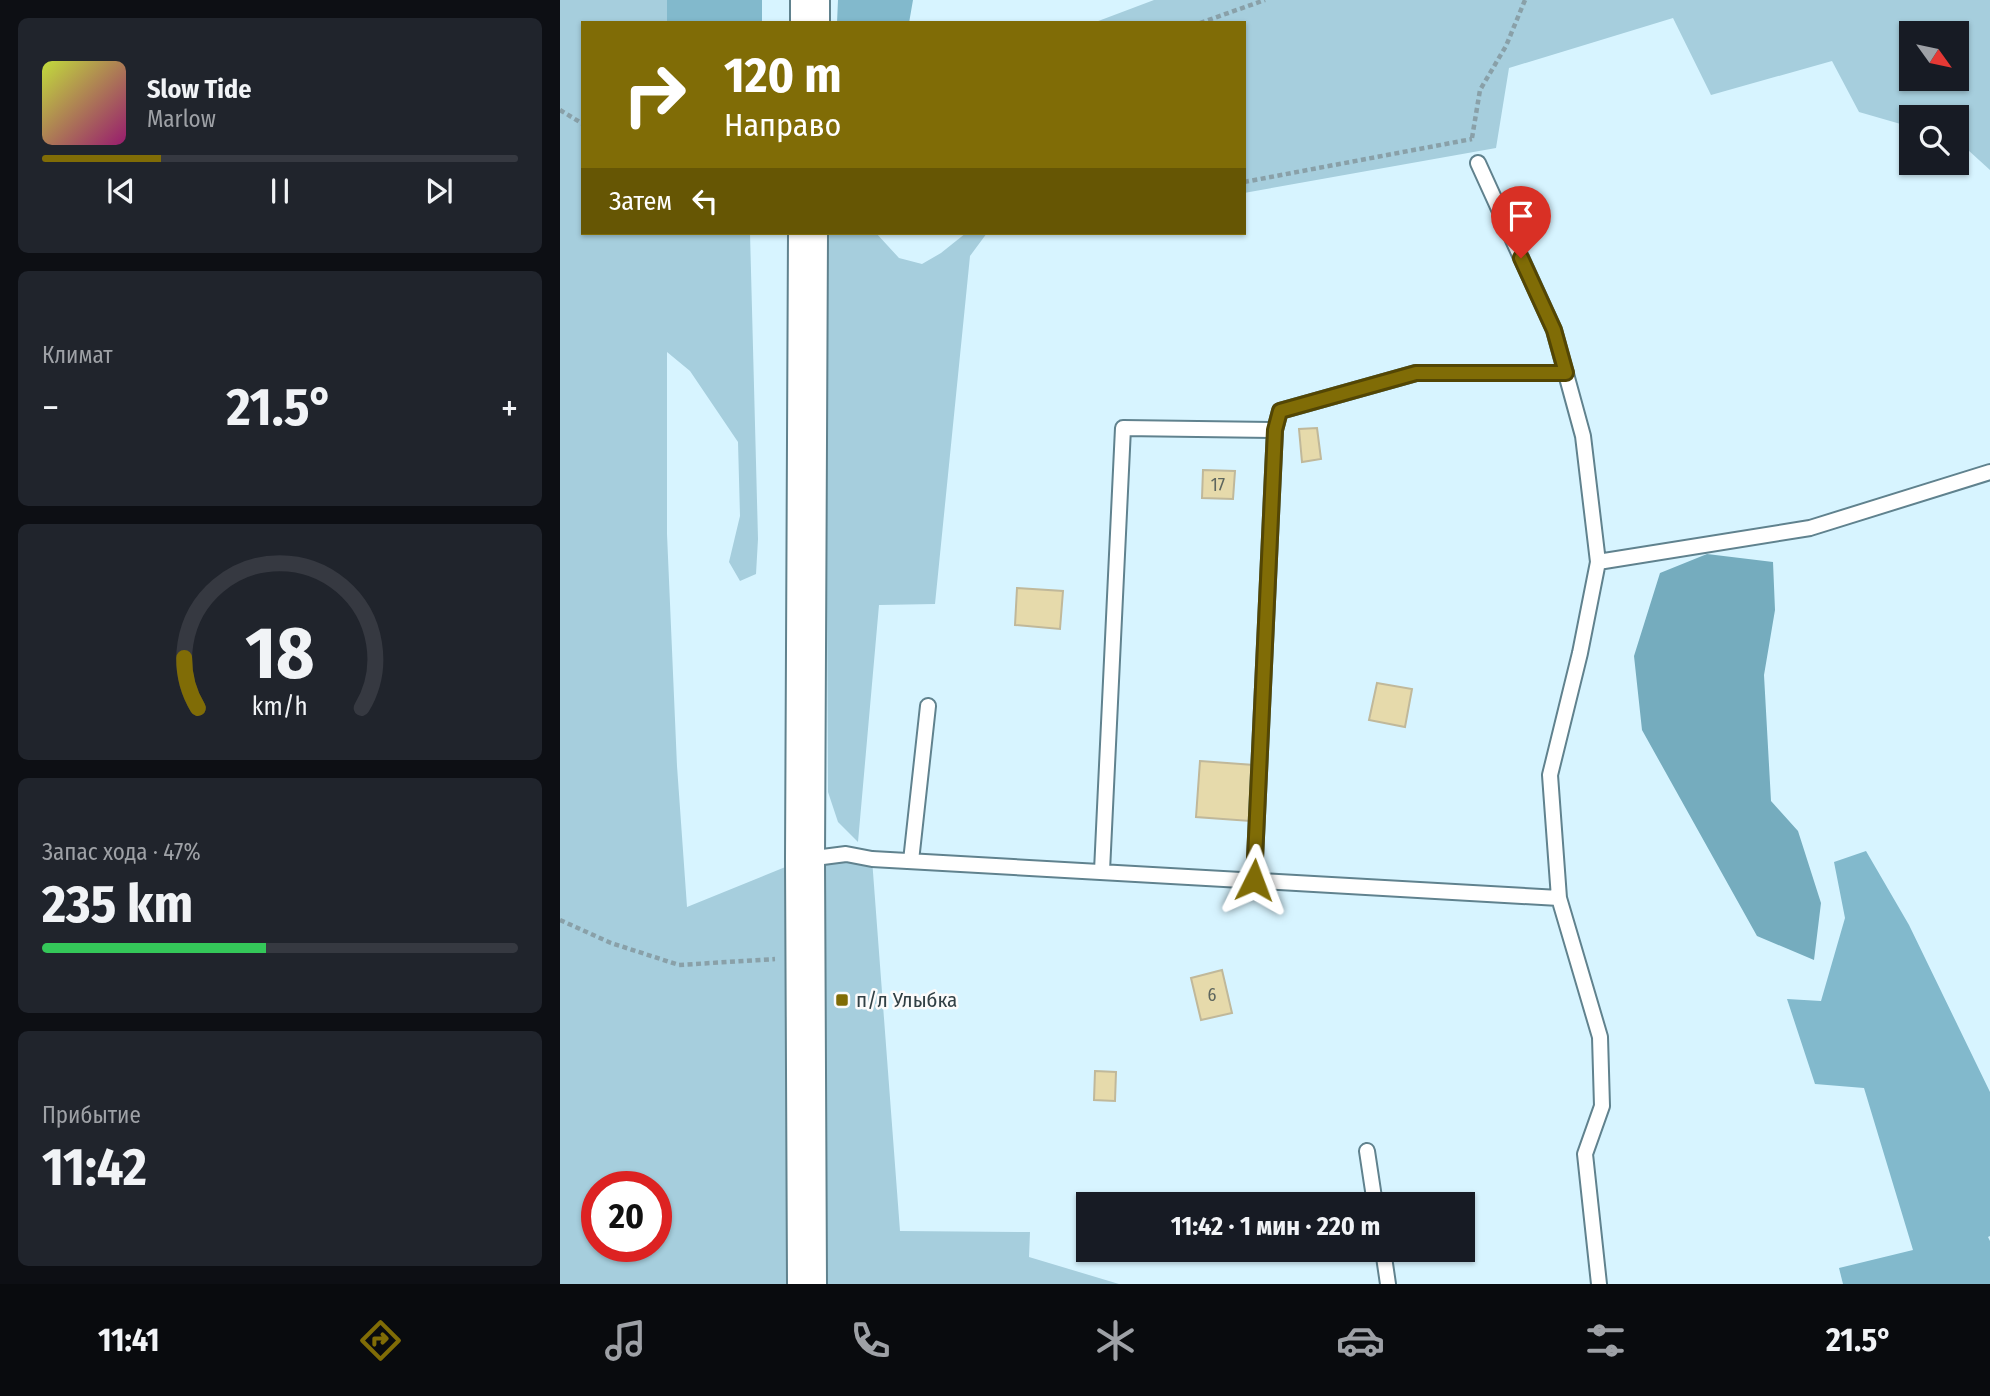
<!DOCTYPE html>
<html lang="ru">
<meta charset="utf-8">
<style>
:root{--surface:#171b24;--page:#20242c;--text:#f1f3f6;--muted:#9ea1a6;--line:#363941;--accent:#806c06}
body{margin:0;font-family:"Fira Sans Condensed",sans-serif;background:var(--page);color:var(--text);height:100vh;display:flex;flex-direction:column;font-size:26px;white-space:nowrap}
*{box-sizing:border-box;margin:0}
p{font-size:23px;color:var(--muted)}
.icon{flex:none;width:38px;height:38px;fill:none;stroke:currentColor;stroke-width:2;stroke-linecap:round;stroke-linejoin:round}
.map{position:relative;flex:1;overflow:hidden}
.panel{display:flex;flex-direction:column;gap:18px;padding:18px;background:#0d0f14;width:560px}
.panel>*{flex:none}
.hud{position:absolute;left:21px;top:21px;width:665px;height:214px;border-radius:0px;box-shadow:0 2px 5px #0004;background:#806c06;color:#fff;overflow:hidden}
.needle{width:46px;rotate:123deg}
.tools{position:absolute;left:1339px;top:21px;display:grid;gap:14px}
.tools a{display:grid;place-items:center;width:70px;height:70px;border-radius:0px;background:var(--surface);box-shadow:0 2px 5px #0004;font-size:35px}
.speed{position:absolute;left:21px;top:1171px;display:flex;gap:14px;font-size:35px;font-weight:700;text-align:center}
.speed>*{display:grid;place-content:center;width:91px;height:91px;border-radius:50%;background:var(--surface);box-shadow:0 2px 5px #0004;line-height:1}
.speed .limit{border:10px solid #d22;background:#fff;color:#111}
.pin{position:absolute;display:grid;place-items:center;width:60px;height:60px;color:#fff;margin:-72px -30px;border-radius:50% 50% 50% 0;rotate:-45deg;box-shadow:0 0 7px #0007}
.pin .icon{rotate:45deg}
.me{position:absolute;width:77px;margin:-38px;rotate:3deg;stroke-linejoin:round;filter:drop-shadow(0 0 5px #0008)}
.turn{display:flex;align-items:center;gap:24px;height:147px;padding:0 28px;font-size:32px}
.turn .icon{width:91px;height:91px;stroke-width:2.5}
.turn b{display:block;font-size:49px;line-height:60px}
.then{display:flex;align-items:center;height:66px;padding:0 28px;background:#0003;gap:14px;font-size:26px}
.big{font-size:52px;font-weight:700;line-height:1.1}
.panel .tile{flex:1;display:flex;flex-direction:column;justify-content:center;gap:10px;min-width:0;padding:0 24px;border-radius:10px;background:var(--page)}
.panel .dial{align-items:center;gap:0}
.dial svg{height:182px;overflow:visible;fill:none;stroke:var(--line);stroke-width:7;stroke-linecap:round;text-anchor:middle}
.dial text{fill:var(--text);stroke:none}
.song{display:flex;align-items:center;gap:21px}
.cover{width:84px;height:84px;border-radius:10px;background:linear-gradient(135deg,hsl(70 70% 55%),hsl(320 70% 35%))}
.played{height:7px;border-radius:4px;background:linear-gradient(90deg,var(--accent) 25%,var(--line) 25%)}
.keys{display:flex;justify-content:space-around;direction:ltr}
.heat{display:flex;justify-content:space-between;align-items:center;font-size:38px;direction:ltr}
.charge{height:10px;border-radius:5px;background:linear-gradient(90deg,#34c759 47%,var(--line) 0)}
.trip{position:absolute;left:516px;top:1192px;width:399px;height:70px;border-radius:0px;background:var(--surface);box-shadow:0 2px 5px #0004;font-weight:700;line-height:70px;text-align:center}
.dock{display:flex;height:112px;justify-content:space-around;align-items:center;background:#090b0e;color:var(--muted)}
.dock .icon{width:49px;height:49px}
.dock .on{color:var(--accent)}
.dock b{font-size:32px;color:var(--text)}
main{display:flex;flex:1;min-height:0}
.map>svg:first-child{display:block}
.green{fill:#a6cedd;fill-rule:evenodd}
.forest{fill:#82b9cc}
.water{fill:#75acbe}
.building{fill:#e6daab;stroke:#c0b89a;stroke-width:2}
.lines{fill:none;stroke-linecap:round;stroke-linejoin:round}
.lane-casing{stroke:#60828e;stroke-width:18}
.secondary-casing{stroke:#60828e;stroke-width:42}
.path{stroke:#89a0a8;stroke-width:4.5;stroke-dasharray:5 3.5;stroke-linecap:butt}
.lane{stroke:#fff;stroke-width:14}
.secondary{stroke:#fff;stroke-width:38}
.route-casing{stroke:#534604;stroke-width:18}
.route{stroke:#806c06;stroke-width:12}
.poi-dot{fill:#806c06;stroke:#fbfbfb;stroke-width:2.5}
.labels{text-anchor:middle;dominant-baseline:central;stroke-width:5;stroke-linejoin:round;paint-order:stroke}
.number-label{font-size:18px;fill:#5e665e}
.poi-label{font-size:21px;fill:#314045;stroke:#fbfbfb;text-anchor:start}
</style>
<main>
<section class="panel">
<div class="tile">
<div class="song"><i class="cover"></i><div><b>Slow Tide</b><p>Marlow</p></div></div>
<div class="played"></div>
<div class="keys"><svg class="icon" aria-label="previous" viewBox="0 0 24 24"><path d="M18 5L8 12l10 7zM5 5v14"/></svg><svg class="icon" aria-label="pause" viewBox="0 0 24 24"><path d="M8 5v14M16 5v14"/></svg><svg class="icon" aria-label="next" viewBox="0 0 24 24"><path d="M6 5l10 7-10 7zM19 5v14"/></svg></div>
</div>
<div class="tile"><p>Климат</p>
<div class="heat"><a>−</a><b class="big">21.5°</b><a>+</a></div>
</div>
<div class="tile dial"><svg viewBox="0 0 100 80">
<path d="M14 69A42 42 0 1 1 86 69"/>
<path d="M14 69A42 42 0 0 1 8 47" stroke="#806c06"/>
<text x="50" y="56" font-size="32" font-weight="700">18</text>
<text x="50" y="72" font-size="11">km/h</text>
</svg></div>
<div class="tile"><p>Запас хода · 47%</p><b class="big">235 km</b><div class="charge"></div></div>
<div class="tile"><p>Прибытие</p><b class="big">11:42</b></div>
</section>
<div class="map">
<svg width="1430" height="1284" viewBox="0 0 1430 1284">
<rect width="100%" height="100%" fill="#d7f4ff"/>
<path class="green" d="M0 0H107V23H23V233H190L198 539 196 574 180 581 169 562 180 516 178 442 130 371 107 352V534L117 766 127 907 245 859H312L340 1231 470 1232 469 1257 559 1284H0ZM37 1186H96V1246H37Z
M594 0H1430V170L1397 140 1396 117H1351V127L1299 112 1272 61 1151 95 1113 18 949 68 936 148 684 193V23H533ZM1351 33H1396V79H1351Z
M265 233H316L339 258 362 264 381 253 406 233H427L410 256 375 604 319 605 298 842 278 822 268 792Z"/>
<path class="forest" d="M107 0H202V23H107Z
M278 0H353L349 23H277Z
M1306 851 1349 925 1430 1092V1236L1428 1237 1430 1241V1284H1283L1279 1268 1353 1250 1304 1088 1255 1084 1227 999 1261 1001 1285 918 1274 862Z"/>
<path class="water" d="M1147 554 1213 562 1215 610 1204 675 1211 801 1238 831 1261 903 1254 960 1197 936 1082 730 1074 656 1100 573Z"/>
<path class="building" d="M757 428 761 459 742 462 739 429Z
M643 470 675 471 673 499 642 498Z
M457 588 503 591 500 629 455 625Z
M817 683 852 689 845 727 809 720Z
M640 761 694 765 690 821 636 817Z
M662 970 672 1013 641 1020 631 978Z
M535 1071 556 1072 555 1101 534 1100Z"/>
<g class="lines">
<g class="lane-casing">
<path id="lane" d="M918 163 994 330 1023 436 1038 562 1020 653 990 775 999 898 1040 1037 1042 1106 1025 1154 1039 1284
M1038 562 1250 528 1430 472
M247 859 286 854 312 859 999 898
M351 861 368 706
M542 871 563 428 715 430 720 411 856 373H1006
M694 880 715 430
M807 1151 815 1204
M823 1250 828 1284"/>
</g>
<g class="secondary-casing">
<path id="secondary" d="M250 23V0
M247 1284 245 859 248 233"/>
</g>
<path class="path" d="M640 23 705 0
M0 110 23 124
M912 138 920 90 946 46 965 0
M684 182 912 139
M0 920 51 943 119 965 215 959"/>
<use href="#lane" class="lane"/>
<use href="#secondary" class="secondary"/>
</g>
<g class="lines">
<g class="route-casing">
<path id="route" d="M694 880 715 430 720 411 856 373H1006L994 330 961 258"/>
</g>
<use href="#route" class="route"/>
</g>
<rect class="poi-dot" x="275" y="993" width="14" height="14" rx="3.5"/>
<g class="labels">
<g class="number-label">
<text x="658" y="485">17</text>
<text x="652" y="995">6</text>
</g>
<g class="poi-label">
<text x="296" y="1000">п/л Улыбка</text>
</g>
</g>
</svg>
<div class="tools">
<a><svg class="needle" viewBox="-14 -14 28 28"><path d="M0-13l5 13h-10z" fill="#e53935"/><path d="M0 13l5-13h-10z" fill="#9ea1a6"/></svg></a>
<a><svg class="icon" aria-label="search" viewBox="0 0 24 24"><circle cx="10" cy="10" r="6"/><path d="M15 15l6 6"/></svg></a>
</div>
<div class="speed"><div class="limit">20</div></div>
<div class="pin" style="left:961px;top:258px;background:#d93025"><svg class="icon" aria-label="arrive" viewBox="0 0 24 24"><path d="M6 21V4h12l-3 4 3 4H6"/></svg></div>
<svg class="me" style="left:694px;top:880px" viewBox="-20 -20 40 40"><path d="M0-17L14 15 0 8-14 15z" fill="#806c06" stroke="#fff" stroke-width="4"/></svg>
<div class="trip">11:42 · 1 мин · 220 m</div>
<div class="hud">
<div class="turn"><svg class="icon" aria-label="right" viewBox="0 0 24 24"><path d="M7 20v-9h11M14 6l5 5-5 5"/></svg><div><b>120 m</b>Направо</div></div>
<div class="then">Затем<svg class="icon" aria-label="left" viewBox="0 0 24 24"><path d="M17 20v-9H6M10 6l-5 5 5 5"/></svg></div>
</div>
</div>
</main>
<nav class="dock">
<b>11:41</b>
<svg class="icon on" aria-label="directions" viewBox="0 0 24 24"><path d="M12 3l9 9-9 9-9-9zM9 14v-3h6M13 9l2 2-2 2"/></svg>
<svg class="icon" aria-label="music" viewBox="0 0 24 24"><path d="M9 18V5l10-2v13"/><circle cx="6" cy="18" r="3"/><circle cx="16" cy="16" r="3"/></svg>
<svg class="icon" aria-label="phone" viewBox="0 0 24 24"><path d="M5 4h4l2 5-3 2q2 4 5 5l2-3 5 2v4C11 20 4 13 5 4z"/></svg>
<svg class="icon" aria-label="climate" viewBox="0 0 24 24"><path d="M12 3v18M4 7l16 10M4 17L20 7"/></svg>
<svg class="icon" aria-label="car" viewBox="0 0 24 24"><path d="M5 17H2v-5l4-1 3-4h7l3 4 3 1v5h-3M9 17h6M6 11h13"/><circle cx="7" cy="17" r="2"/><circle cx="17" cy="17" r="2"/></svg>
<svg class="icon" aria-label="filters" viewBox="0 0 24 24"><path d="M4 7h16M4 17h16"/><circle cx="9" cy="7" r="2"/><circle cx="15" cy="17" r="2"/></svg>
<b>21.5°</b>
</nav>
